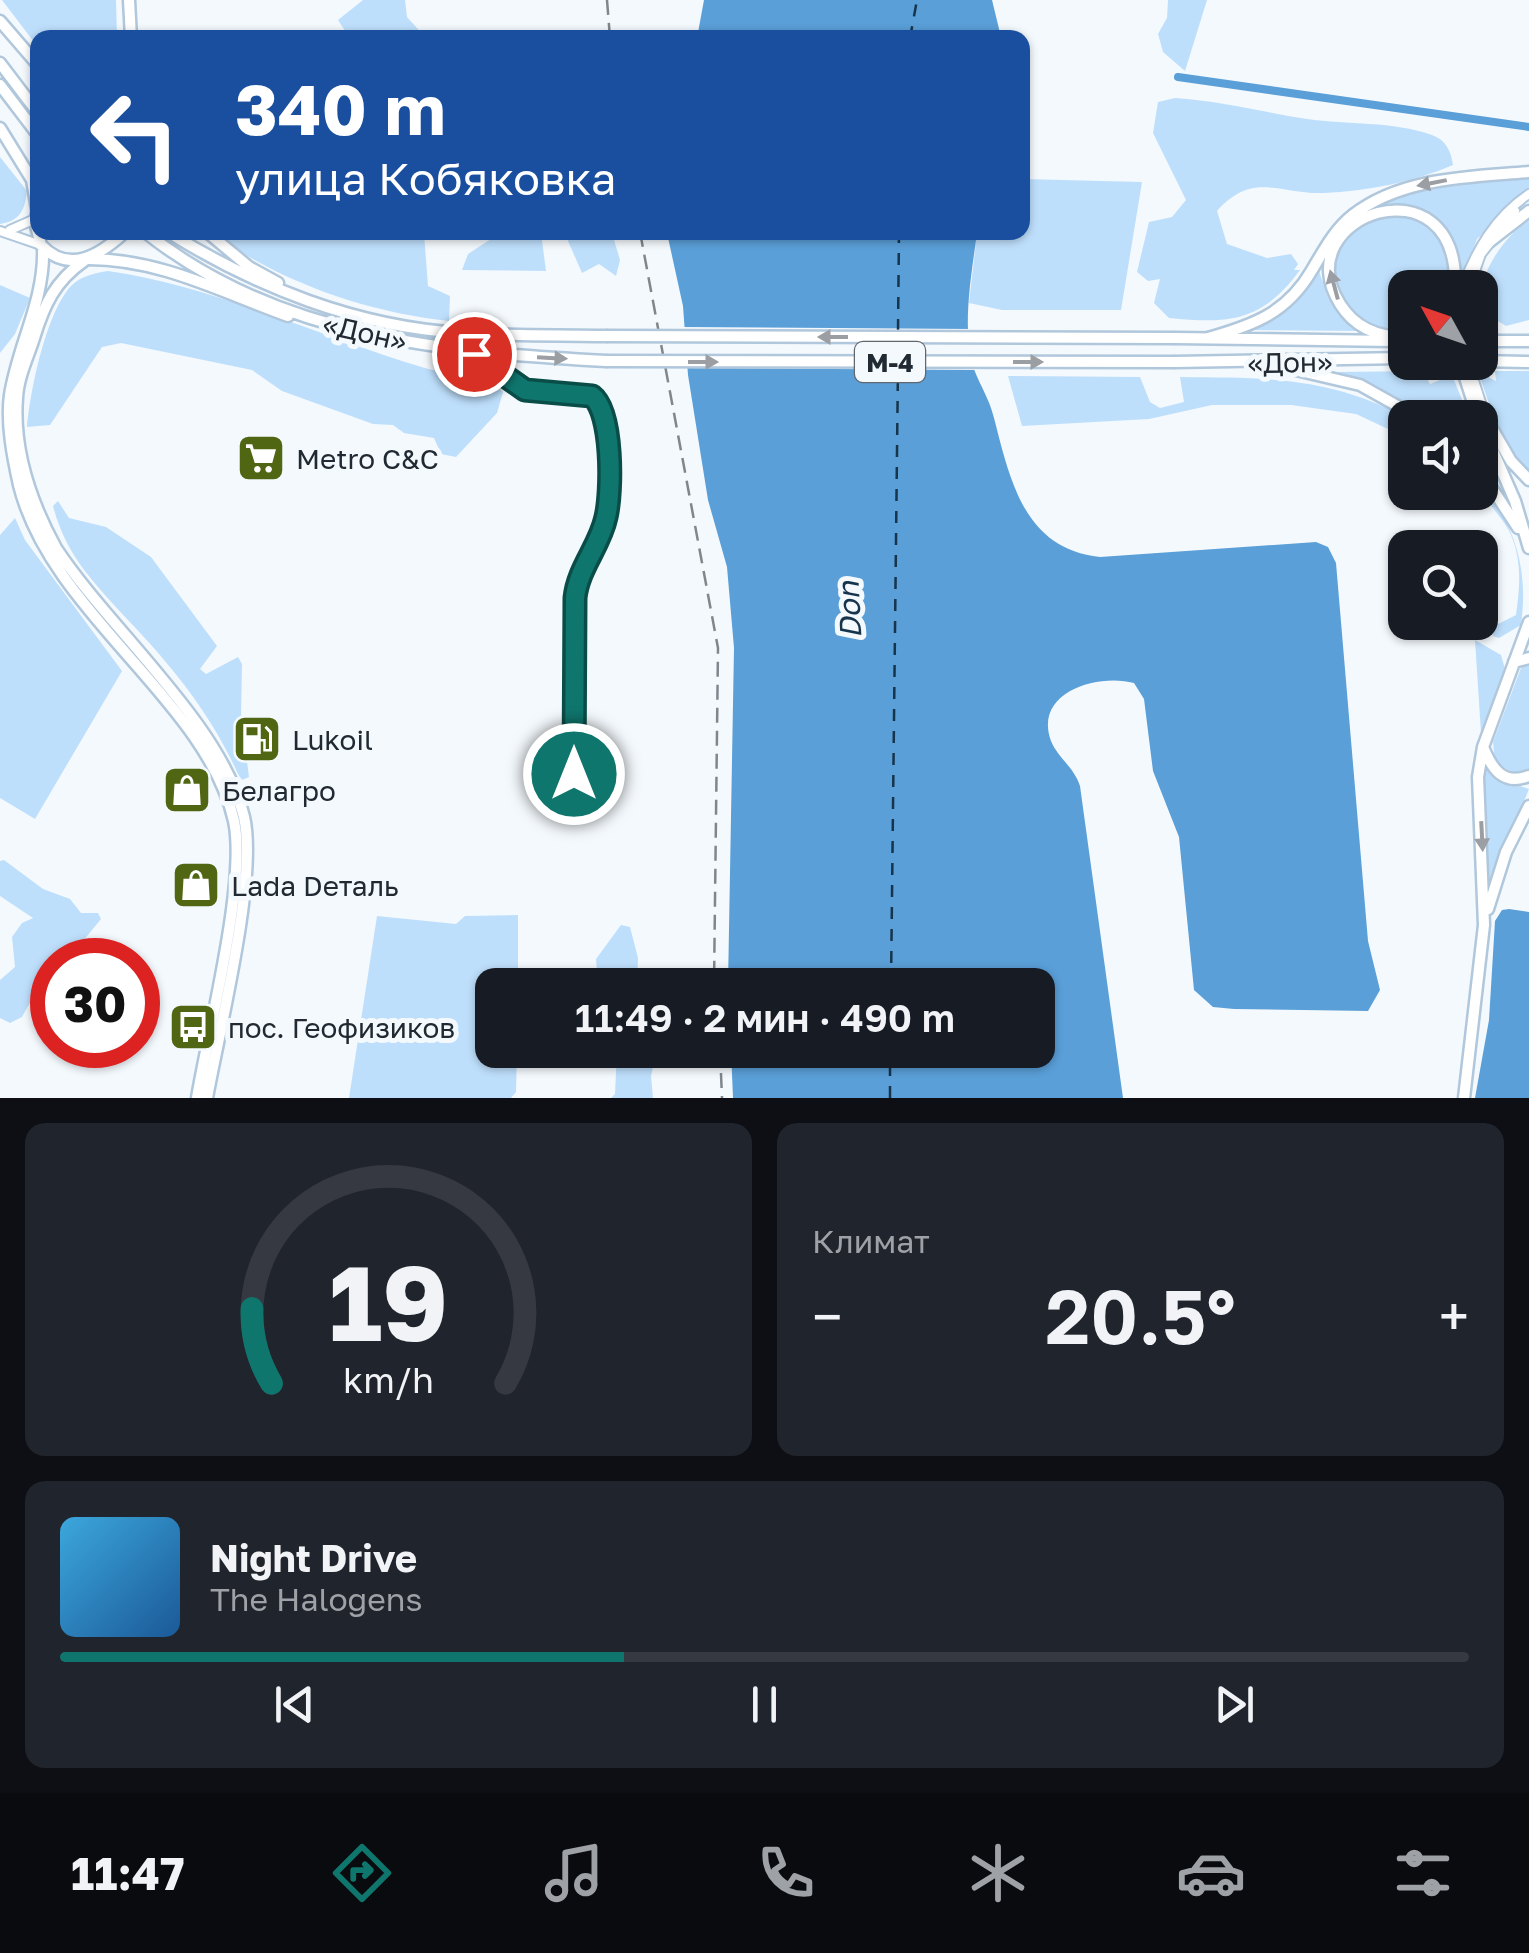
<!DOCTYPE html>
<html lang="ru">
<meta charset="utf-8">
<style>
:root{--surface:#171b24;--page:#20242c;--text:#f1f3f6;--muted:#9ea1a6;--line:#363941;--accent:#0f766e}
body{margin:0;font-family:"Golos Text",sans-serif;background:var(--page);color:var(--text);height:100vh;display:flex;flex-direction:column;font-size:38px;white-space:nowrap}
*{box-sizing:border-box;margin:0}
p{font-size:32px;color:var(--muted)}
.icon{flex:none;width:55px;height:55px;fill:none;stroke:currentColor;stroke-width:2;stroke-linecap:round;stroke-linejoin:round}
.map{position:relative;height:1098px;overflow:hidden}
.sheet{display:flex;flex-direction:column;gap:25px;padding:25px;background:#0d0f14;flex:1}
.sheet>*{flex:none}
.guide{position:absolute;left:30px;top:30px;width:1000px;height:210px;border-radius:20px;box-shadow:0 2px 8px #0004;background:#1a4fa0;color:#fff;overflow:hidden}
.needle{width:65px;rotate:310deg}
.controls{position:absolute;left:1388px;top:270px;display:grid;gap:20px}
.controls a{display:grid;place-items:center;width:110px;height:110px;border-radius:20px;background:var(--surface);box-shadow:0 2px 8px #0004;font-size:50px}
.speed{position:absolute;left:30px;top:938px;display:flex;gap:20px;font-size:50px;font-weight:700;text-align:center}
.speed>*{display:grid;place-content:center;width:130px;height:130px;border-radius:50%;background:var(--surface);box-shadow:0 2px 8px #0004;line-height:1}
.speed .limit{border:15px solid #d22;background:#fff;color:#111}
.pin{position:absolute;display:grid;place-items:center;width:85px;height:85px;color:#fff;margin:-42px;border:5px solid #fff;border-radius:50%;box-shadow:0 2px 10px #0007}
.me{position:absolute;width:110px;margin:-55px;rotate:0deg;stroke-linejoin:round;filter:drop-shadow(0 0 8px #0008)}
.turn{display:flex;align-items:center;gap:35px;height:210px;padding:0 40px;font-size:45px}
.turn .icon{width:130px;height:130px;stroke-width:2.5}
.turn b{display:block;font-size:70px;line-height:85px}
.big{font-size:75px;font-weight:600;line-height:1.1}
.sheet .tile{flex:1;display:flex;flex-direction:column;justify-content:center;gap:15px;min-width:0;padding:0 35px;border-radius:20px;background:var(--page)}
.sheet .dial{align-items:center;gap:0}
.dial svg{height:260px;overflow:visible;fill:none;stroke:var(--line);stroke-width:7;stroke-linecap:round;text-anchor:middle}
.dial text{fill:var(--text);stroke:none}
.song{display:flex;align-items:center;gap:30px}
.cover{width:120px;height:120px;border-radius:15px;background:linear-gradient(135deg,hsl(200 70% 55%),hsl(210 70% 35%))}
.played{height:10px;border-radius:5px;background:linear-gradient(90deg,var(--accent) 40%,var(--line) 40%)}
.keys{display:flex;justify-content:space-around;direction:ltr}
.heat{display:flex;justify-content:space-between;align-items:center;font-size:55px;direction:ltr}
.sheet .tiles{flex:1;display:grid;gap:25px;grid-template-columns:1fr 1fr}
.tile:last-child{grid-column:span 2}
.trip{position:absolute;left:475px;top:968px;width:580px;height:100px;border-radius:20px;background:var(--surface);box-shadow:0 2px 8px #0004;font-weight:600;line-height:100px;text-align:center}
.tabs{display:flex;height:160px;justify-content:space-around;align-items:center;background:#090b0e;color:var(--muted)}
.tabs .icon{width:70px;height:70px}
.tabs .current{color:var(--accent)}
.tabs b{font-size:45px;color:var(--text)}
.map>svg:first-child{display:block}
.green{fill:#bedffc}
.water{fill:#5a9fd8}
.pier{fill:#f4f9fd}
.lines{fill:none;stroke-linecap:round;stroke-linejoin:round}
.canal{stroke:#5a9fd8;stroke-width:8}
.ferry{stroke:#16344c;stroke-width:2.5;stroke-dasharray:12 10;stroke-linecap:butt}
.minor-casing{stroke:#b0c7dc;stroke-width:12}
.major-casing{stroke:#b0c7dc;stroke-width:15}
.minor{stroke:#fff;stroke-width:8}
.major{stroke:#fff;stroke-width:10}
.rail{stroke:#7f878d;stroke-width:2.5;stroke-dasharray:15 8;stroke-linecap:butt}
.major-bridge-casing{stroke:#b0c7dc;stroke-width:15;stroke-linecap:butt}
.major-bridge{stroke:#fff;stroke-width:10}
.oneway{fill:#9b9fa3}
.route-casing{stroke:#0a4d48;stroke-width:25}
.route{stroke:#0f766e;stroke-width:18}
.labels{text-anchor:middle;dominant-baseline:central;stroke-width:10;stroke-linejoin:round;paint-order:stroke}
.shield{fill:#f4f9fd;stroke:#60686f;stroke-width:2.5}
.shield-label{font-size:25px;font-weight:bold;fill:#212a32}
.street-label{font-size:28px;fill:#212a32;stroke:#f4f9fd}
.poi-label{font-size:28px;fill:#212a32;stroke:#f4f9fd;text-anchor:start}
.water-label{font-size:30px;font-style:italic;fill:#16344c;stroke:#f4f9fd}
</style>
<div class="map">
<svg width="1529" height="1098" viewBox="0 0 1529 1098">
<rect width="100%" height="100%" fill="#f4f9fd"/>
<path class="green" d="M2 0H116L117 37 38 38 37 46Z
M363 0H405L407 17 425 37H349L338 20Z
M1168 0H1207L1185 71 1163 52 1158 34 1167 18Z
M1175 98C1221 101 1262 112 1307 119 1348 125 1392 121 1432 135 1446 140 1451 151 1453 165 1414 182 1367 191 1324 193 1279 195 1254 170 1217 211L1227 244 1267 258 1291 254 1298 264 1294 270H1300C1262 322 1229 324 1169 318L1154 303 1160 279 1148 281 1137 272 1149 222 1172 217 1186 200 1153 133 1158 102Z
M0 157 27 191C25 210 20 221 0 224Z
M1529 176V190L1477 239 1459 287C1458 279 1459 266 1457 256 1451 211 1405 205 1368 209L1424 189Z
M1023 179 1142 182 1121 310H1002L969 303 977 233 1022 232Z
M1403 214C1440 230 1450 247 1448 287L1405 288V331L1365 326C1316 272 1323 222 1403 214Z
M1529 221V320L1506 326C1500 322 1491 318 1487 312 1467 287 1506 232 1529 221Z
M212 233H424L428 286 450 296 449 321C366 312 280 282 212 233Z
M500 233H541L546 271 462 270 468 254Z
M569 233H612L620 260 616 276 599 264 582 273 568 241Z
M1317 265 1328 298 1358 331 1246 330 1259 325Z
M108 271C217 287 320 337 425 368 455 377 480 367 503 392L497 413 456 457 441 454 434 438 404 433 393 425 373 424 282 391 252 370 121 343 102 347 50 425 27 427C30 392 46 311 72 285 81 276 95 273 108 271Z
M0 285 30 298 15 334 0 353Z
M1423 371 1430 384 1445 378 1446 372 1452 375 1469 417H1425L1337 372Z
M1495 371H1529V473C1501 445 1491 408 1478 372L1496 381Z
M1008 376 1140 377 1150 402 1160 408 1184 402 1180 377C1267 378 1326 376 1406 417L1405 437 1356 414 1291 405H1212L1149 419 1022 426Z
M1480 479C1514 526 1529 566 1521 625L1499 638 1493 636 1492 627 1516 615C1520 587 1522 561 1511 535 1503 516 1480 499 1480 479Z
M58 501 69 518 106 527 151 557 217 646 200 669 206 674 238 657 242 664 241 715 249 777 242 780 238 774C211 714 172 666 127 619 94 583 66 556 53 506Z
M15 518 25 540 122 671 35 819 0 798V535Z
M1475 640 1501 655 1505 669 1501 685 1481 733Z
M1529 662V770L1513 773 1495 762 1493 742 1521 668Z
M1484 764 1494 777 1529 789 1489 886Z
M4 860 43 889 70 899 81 913H98L101 919 83 941 86 960H52V983L42 981 22 1017 10 1023 0 1018V980L15 967 12 937 22 923 33 918 0 896V861Z
M518 915V985H492V1050H517L516 1092 511 1098H349L377 916 456 924 465 916Z
M621 925 630 927 638 958 637 985H598L596 959Z
M617 1050H657L651 1076 653 1098H611L615 1094Z"/>
<path class="water" d="M704 0H992L1001 37 697 38Z
M667 233H977C972 270 965 309 969 347 971 374 988 392 994 418 1010 480 1024 549 1100 557L1316 542 1328 547 1336 563 1368 941 1380 990 1368 1011 1234 1009 1213 1007 1194 990 1179 837 1153 771 1144 699 1134 683C1098 673 1033 692 1051 741 1058 758 1074 767 1080 786L1123 1098H733L731 1050H1038V985H728L734 648 727 567 708 500 688 375 683 306Z
M1509 909 1529 912V1098H1475L1489 1020 1495 921 1502 910Z"/>
<path class="pier" d="M679 327 973 329 977 370 682 368Z"/>
<g class="lines">
<path class="canal" d="M1178 77 1529 127"/>
<path class="ferry" d="M910 38 917 0
M898 331 899 232
M898 356V339
M891 985 898 364
M890 1098V1050"/>
<g class="minor-casing">
<path id="minor" d="M10 230 35 219
M0 231 41 245
M1462 288C1476 250 1495 217 1529 194
M1469 288 1481 254 1515 211
M475 354 525 390 592 395C613 412 612 491 606 517 600 546 578 568 575 598L574 774
M1468 362 1486 418"/>
</g>
<g class="major-casing">
<path id="major" d="M129 0 131 38
M0 21 38 65
M0 63 38 113
M0 85 38 135
M0 128 32 180 37 209
M38 209 35 222 41 245C69 275 100 255 125 232
M145 232C278 338 444 352 606 361
M168 232C256 287 357 327 461 333 509 336 558 335 606 336
M207 232 249 267 278 283
M1489 242 1529 211
M43 248C45 300 18 344 10 395 6 423 13 458 19 485 51 614 207 700 234 821 247 881 208 1032 197 1098
M88 259C161 259 221 292 288 316
M84 261C55 281 44 305 34 338 28 357 18 377 17 398 13 450 32 504 56 548 110 630 222 724 244 817 258 878 219 1031 207 1098
M1405 337C1377 337 1355 328 1340 304 1284 215 1460 155 1455 288
M1175 338 1394 341
M1208 338C1254 325 1287 313 1312 270 1324 250 1334 230 1353 215 1402 177 1471 177 1529 172
M1480 341H1529
M1480 361 1529 362
M1175 362 1405 358
M1460 362 1478 418
M1283 367 1360 385 1419 418
M1486 418 1511 461 1529 480
M1480 421 1515 501 1529 548
M1480 470 1518 528
M1529 622 1483 747C1492 769 1503 786 1529 776
M1514 662 1529 658
M1488 909 1506 852 1529 806
M1464 1098 1484 925 1478 777 1483 747"/>
</g>
<use href="#minor" class="minor"/>
<use href="#major" class="major"/>
<path class="rail" d="M607 0 610 38
M640 232 718 648 714 985
M720 1050 722 1098"/>
<g class="major-bridge-casing">
<path id="major-bridge" d="M606 336 1175 338
M606 361 1175 362"/>
</g>
<use href="#major-bridge" class="major-bridge"/>
</g>
<defs><path id="oneway-solid" d="M-6-.8H1V-3.2L6.5 0L1 3.2V.8H-6Z" transform="scale(2.5)"/></defs>
<g class="oneway">
<use href="#oneway-solid" transform="translate(1432 183) rotate(169)"/>
<use href="#oneway-solid" transform="translate(1334 285) rotate(-105)"/>
<use href="#oneway-solid" transform="translate(833 337) rotate(-180)"/>
<use href="#oneway-solid" transform="translate(552 358) rotate(3)"/>
<use href="#oneway-solid" transform="translate(703 362)"/>
<use href="#oneway-solid" transform="translate(1028 362)"/>
<use href="#oneway-solid" transform="translate(1482 836) rotate(87)"/>
</g>
<g class="lines">
<g class="route-casing">
<path id="route" d="M474 354 525 390 592 396C613 412 612 492 606 517 600 546 578 568 575 598L574 774"/>
</g>
<use href="#route" class="route"/>
</g>
<defs>
<g id="supermarket-square" transform="scale(2.5)"><rect x="-9" y="-9" width="18" height="18" rx="4" fill="#516612" stroke="#f4f9fd"/><path d="M-6-5.5h2.5l.6 2H6L4.5 2H-2.5L-4.4-4H-6ZM-1.5 3.2a1.3 1.3 0 1 0 .1 0ZM3 3.2a1.3 1.3 0 1 0 .1 0Z" fill="#fff"/></g>
<g id="fuel-square" transform="scale(2.5)"><rect x="-9" y="-9" width="18" height="18" rx="4" fill="#516612" stroke="#f4f9fd"/><path d="M-5.5-6h7V0h2V4h1.3V-2.5L3-4.5l.8-.8L6-3V5H2.5V1h-1V6h-7ZM-4.2-4.7v3.2H.2V-4.7Z" fill="#fff"/></g>
<g id="shop-square" transform="scale(2.5)"><rect x="-9" y="-9" width="18" height="18" rx="4" fill="#516612" stroke="#f4f9fd"/><path d="M-5-2.5h2.3a2.7 3.5 0 0 1 5.4 0H5L5.5 6h-11ZM-1.5-2.5h3a1.5 2.3 0 0 0-3 0Z" fill="#fff"/></g>
<g id="bus-square" transform="scale(2.5)"><rect x="-9" y="-9" width="18" height="18" rx="4" fill="#516612" stroke="#f4f9fd"/><path d="M-5-6H5V4H4V6H2V4H-2V6H-4V4H-5ZM-3.5-4V0h7V-4ZM-3.5 1.2v1.5H-2V1.2ZM2 1.2v1.5H3.5V1.2Z" fill="#fff"/></g>
</defs>
<g fill-rule="evenodd">
<use href="#supermarket-square" x="261" y="458"/>
<use href="#fuel-square" x="257" y="739"/>
<use href="#shop-square" x="187" y="790"/>
<use href="#shop-square" x="196" y="885"/>
<use href="#bus-square" x="193" y="1027"/>
</g>
<g class="labels">
<rect class="shield" x="855" y="342" width="70" height="40" rx="8"/>
<g class="shield-label">
<text x="890" y="362">М-4</text>
</g>
<g class="street-label">
<text transform="translate(365 332) rotate(13)">«Дон»</text>
<text transform="translate(1290 362) rotate(-1)">«Дон»</text>
</g>
<g class="poi-label">
<text x="296" y="458">Metro C&amp;C</text>
<text x="292" y="739">Lukoil</text>
<text x="222" y="790">Белагро</text>
<text x="231" y="885">Lada Dеталь</text>
<text x="228" y="1027">пос. Геофизиков</text>
</g>
<g class="water-label">
<text transform="translate(849 610) rotate(-93)">Don</text>
</g>
</g>
</svg>
<div class="controls">
<a><svg class="needle" viewBox="-14 -14 28 28"><path d="M0-13l5 13h-10z" fill="#e53935"/><path d="M0 13l5-13h-10z" fill="#9ea1a6"/></svg></a>
<a><svg class="icon" aria-label="sound" viewBox="0 0 24 24"><path d="M4 9h4l5-4v14l-5-4H4zM17 9q2 3 0 6"/></svg></a>
<a><svg class="icon" aria-label="search" viewBox="0 0 24 24"><circle cx="10" cy="10" r="6"/><path d="M15 15l6 6"/></svg></a>
</div>
<div class="speed"><div class="limit">30</div></div>
<div class="pin" style="left:474px;top:354px;background:#d93025"><svg class="icon" aria-label="arrive" viewBox="0 0 24 24"><path d="M6 21V4h12l-3 4 3 4H6"/></svg></div>
<svg class="me" style="left:574px;top:774px" viewBox="-20 -20 40 40"><circle r="17" fill="#0f766e" stroke="#fff" stroke-width="3"/><path d="M0-11L8 9 0 5-8 9z" fill="#fff"/></svg>
<div class="trip">11:49 · 2 мин · 490 m</div>
<div class="guide">
<div class="turn"><svg class="icon" aria-label="left" viewBox="0 0 24 24"><path d="M17 20v-9H6M10 6l-5 5 5 5"/></svg><div><b>340 m</b>улица Кобяковка</div></div>
</div>
</div>
<section class="sheet">
<div class="tiles">
<div class="tile dial"><svg viewBox="0 0 100 80">
<path d="M14 69A42 42 0 1 1 86 69"/>
<path d="M14 69A42 42 0 0 1 8 46" stroke="#0f766e"/>
<text x="50" y="56" font-size="32" font-weight="700">19</text>
<text x="50" y="72" font-size="11">km/h</text>
</svg></div>
<div class="tile"><p>Климат</p>
<div class="heat"><a>−</a><b class="big">20.5°</b><a>+</a></div>
</div>
<div class="tile">
<div class="song"><i class="cover"></i><div><b>Night Drive</b><p>The Halogens</p></div></div>
<div class="played"></div>
<div class="keys"><svg class="icon" aria-label="previous" viewBox="0 0 24 24"><path d="M18 5L8 12l10 7zM5 5v14"/></svg><svg class="icon" aria-label="pause" viewBox="0 0 24 24"><path d="M8 5v14M16 5v14"/></svg><svg class="icon" aria-label="next" viewBox="0 0 24 24"><path d="M6 5l10 7-10 7zM19 5v14"/></svg></div>
</div>
</div>
</section>
<nav class="tabs">
<b>11:47</b>
<svg class="icon current" aria-label="directions" viewBox="0 0 24 24"><path d="M12 3l9 9-9 9-9-9zM9 14v-3h6M13 9l2 2-2 2"/></svg>
<svg class="icon" aria-label="music" viewBox="0 0 24 24"><path d="M9 18V5l10-2v13"/><circle cx="6" cy="18" r="3"/><circle cx="16" cy="16" r="3"/></svg>
<svg class="icon" aria-label="phone" viewBox="0 0 24 24"><path d="M5 4h4l2 5-3 2q2 4 5 5l2-3 5 2v4C11 20 4 13 5 4z"/></svg>
<svg class="icon" aria-label="climate" viewBox="0 0 24 24"><path d="M12 3v18M4 7l16 10M4 17L20 7"/></svg>
<svg class="icon" aria-label="car" viewBox="0 0 24 24"><path d="M5 17H2v-5l4-1 3-4h7l3 4 3 1v5h-3M9 17h6M6 11h13"/><circle cx="7" cy="17" r="2"/><circle cx="17" cy="17" r="2"/></svg>
<svg class="icon" aria-label="filters" viewBox="0 0 24 24"><path d="M4 7h16M4 17h16"/><circle cx="9" cy="7" r="2"/><circle cx="15" cy="17" r="2"/></svg>
</nav>
